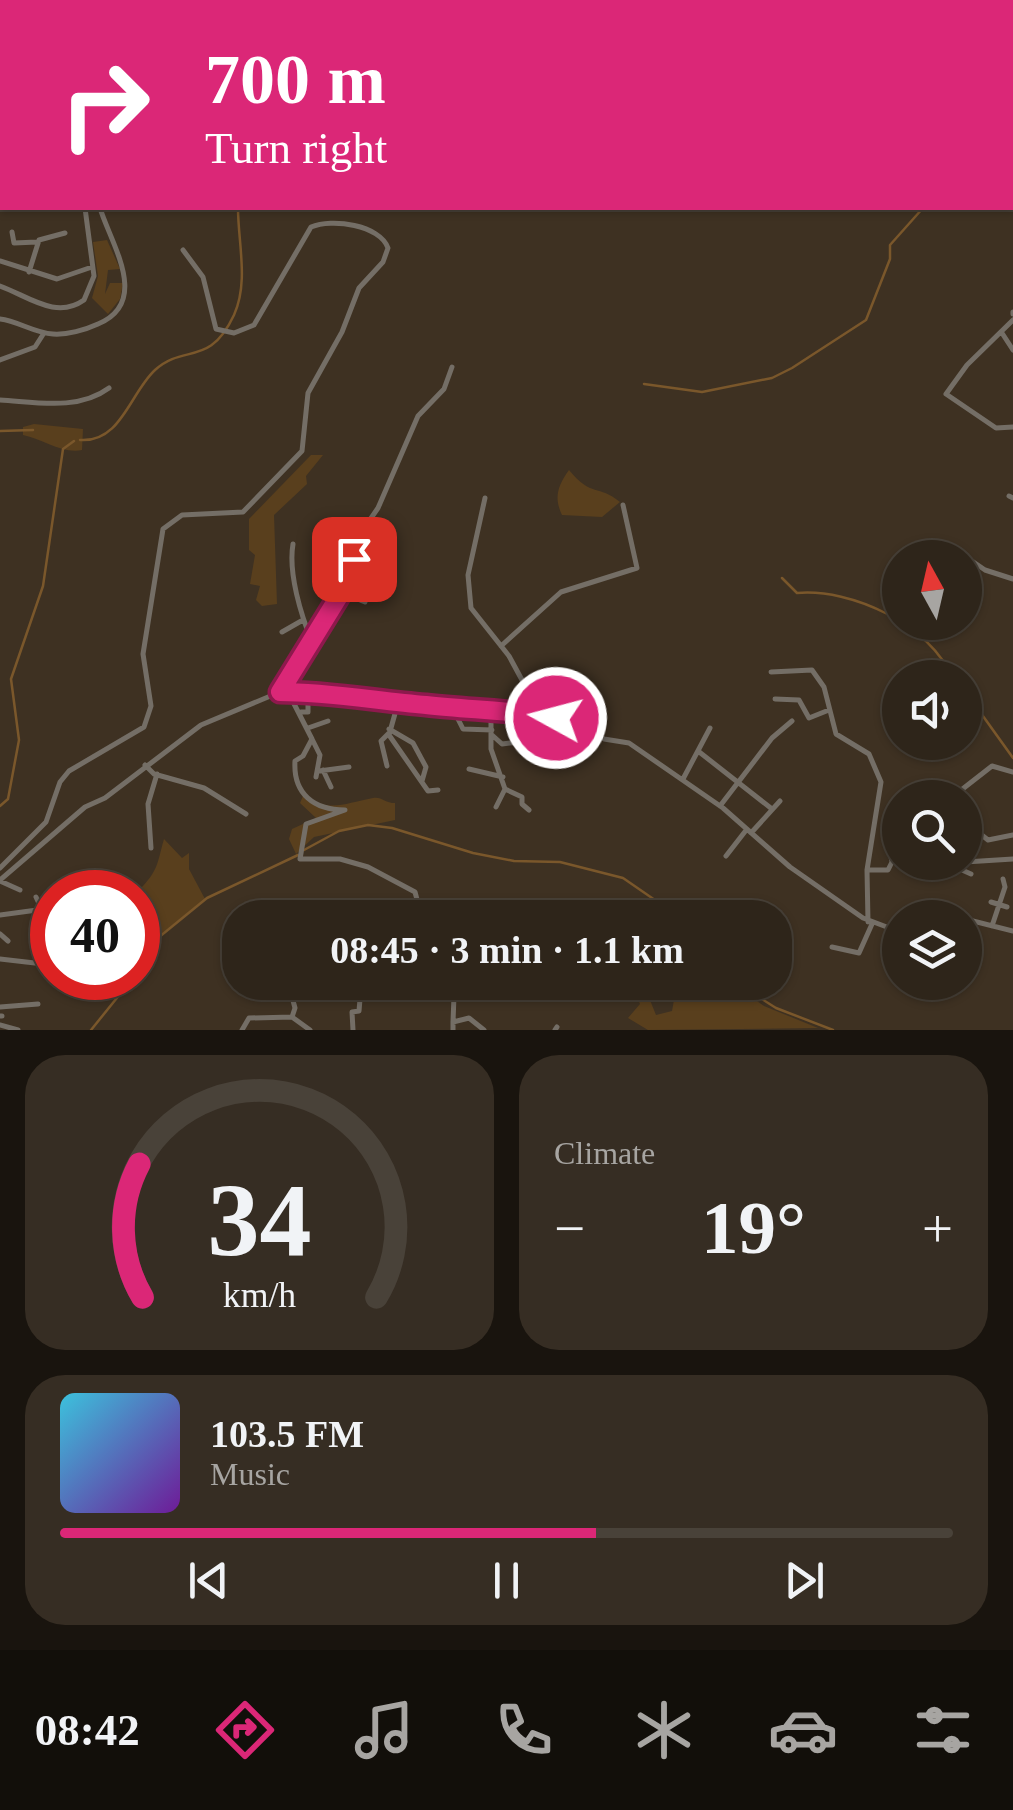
<!DOCTYPE html>
<meta charset="utf-8">
<style>
:root{--surface:#2e251a;--page:#362d23;--text:#f1f3f6;--muted:#a7a5a2;--line:#494239;--accent:#db2777}
body{margin:0;font-family:Georgia,serif;background:var(--page);color:var(--text);height:100vh;display:flex;flex-direction:column;font-size:38px;white-space:nowrap}
*{box-sizing:border-box;margin:0}
p{font-size:32px;color:var(--muted)}
.icon{flex:none;width:55px;height:55px;fill:none;stroke:currentColor;stroke-width:2;stroke-linecap:round;stroke-linejoin:round}
.map{position:relative;height:1030px;overflow:hidden}
.panel{display:flex;flex-direction:column;gap:25px;padding:25px;background:#19140e;flex:1}
.panel>*{flex:none}
.guide{position:absolute;left:0px;top:0px;width:1015px;height:210px;box-shadow:0 2px 8px #0004,0 0 0 2px var(--line);background:#db2777;color:#fff;overflow:hidden}
.needle{width:65px;rotate:352deg}
.buttons{position:absolute;left:882px;top:540px;display:grid;gap:20px}
.buttons a{display:grid;place-items:center;width:100px;height:100px;border-radius:50%;background:var(--surface);box-shadow:0 2px 8px #0004,0 0 0 2px var(--line);font-size:50px}
.speed{position:absolute;left:30px;top:870px;display:flex;gap:20px;font-size:50px;font-weight:700;text-align:center}
.speed>*{display:grid;place-content:center;width:130px;height:130px;border-radius:50%;background:var(--surface);box-shadow:0 2px 8px #0004,0 0 0 2px var(--line);line-height:1}
.speed .limit{border:15px solid #d22;background:#fff;color:#111}
.pin{position:absolute;display:grid;place-items:center;width:85px;height:85px;color:#fff;margin:-42px;border-radius:20px;box-shadow:0 5px 15px #0006}
.me{position:absolute;width:110px;margin:-55px;rotate:277deg;stroke-linejoin:round;filter:drop-shadow(0 0 8px #0008)}
.turn{display:flex;align-items:center;gap:35px;height:210px;padding:0 40px;font-size:45px}
.turn .icon{width:130px;height:130px;stroke-width:2.5}
.turn b{display:block;font-size:70px;line-height:85px}
.big{font-size:75px;font-weight:700;line-height:1.1}
.panel .tile{flex:1;display:flex;flex-direction:column;justify-content:center;gap:15px;min-width:0;padding:0 35px;border-radius:40px;background:var(--page)}
.panel .dial{align-items:center;gap:0}
.dial svg{height:260px;overflow:visible;fill:none;stroke:var(--line);stroke-width:7;stroke-linecap:round;text-anchor:middle}
.dial text{fill:var(--text);stroke:none}
.song{display:flex;align-items:center;gap:30px}
.cover{width:120px;height:120px;border-radius:15px;background:linear-gradient(135deg,hsl(190 70% 55%),hsl(280 70% 35%))}
.played{height:10px;border-radius:5px;background:linear-gradient(90deg,var(--accent) 60%,var(--line) 60%)}
.keys{display:flex;justify-content:space-around;direction:ltr}
.heat{display:flex;justify-content:space-between;align-items:center;font-size:55px;direction:ltr}
.panel .tiles{flex:1;display:grid;gap:25px;grid-template-columns:1fr 1fr}
.tile:last-child{grid-column:span 2}
.trip{position:absolute;left:222px;top:900px;width:570px;height:100px;border-radius:40px;background:var(--surface);box-shadow:0 2px 8px #0004,0 0 0 2px var(--line);font-weight:700;line-height:100px;text-align:center}
.tab-bar{display:flex;height:160px;justify-content:space-around;align-items:center;background:#120f0a;color:var(--muted)}
.tab-bar .icon{width:70px;height:70px}
.tab-bar .on{color:var(--accent)}
.tab-bar b{font-size:45px;color:var(--text)}
.map>svg:first-child{display:block}
.green{fill:#593f1d}
.lines{fill:none;stroke-linecap:round;stroke-linejoin:round}
.stream{stroke:#7a572b;stroke-width:2.5}
.minor{stroke:#746e66;stroke-width:5}
.route-casing{stroke:#8e194d;stroke-width:25}
.route{stroke:#db2777;stroke-width:18}
</style>
<div class="map">
<svg width="1013" height="1030" viewBox="0 0 1013 1030">
<rect width="100%" height="100%" fill="#3e3122"/>
<path class="green" d="M107 240 120 269 108 270 105 294 110 283H123L120 299 108 314 92 298 98 276 93 242Z
M34 424 83 429 82 450C62 454 43 439 23 435V427Z
M311 455H323L306 476 307 484 274 515 277 604 262 606 256 600 260 586 250 584 255 555 249 550V519Z
M569 470C592 498 598 484 620 502L602 517 562 515C554 498 557 487 569 470Z
M303 796C330 813 345 803 373 798 381 796 385 803 395 803V820L314 837 296 854 289 839 292 829 316 818 300 803Z
M164 839 182 858 189 853V869L205 899 156 938 147 904 138 905 137 892C159 871 157 863 164 839Z
M677 983H731L764 1006 818 1028 648 1030 628 1018 640 1004 635 993 648 995 656 1015 672 1011Z"/>
<g class="lines">
<path class="stream" d="M28 0 35 2
M198 0 206 2
M117 2 122 0
M466 2 470 0
M1012 39H1013
M0 97 2 94
M644 384 702 392 772 378 792 368 866 320 890 259V245L923 208
M0 431 33 430
M80 440C121 443 130 393 155 370 185 343 209 368 234 315 249 282 238 243 238 208
M782 578 797 593C851 588 931 625 952 678
M965 691 1013 758
M0 806 8 799 19 740 11 679 43 586 63 449 74 441
M304 850 339 831 368 825 392 828 473 853 514 861 560 862 623 878 681 918
M138 971 153 942 207 898 298 855
M735 982 776 1008 833 1030
M91 1030 133 978"/>
<path class="minor" d="M169 2 171 0
M438 2 440 0
M811 2V0
M0 207 2 205
M12 232 14 243 37 242
M0 261 57 279 92 267
M29 272 39 240 65 233
M0 286C28 296 56 320 84 300L94 276 85 208
M1013 312V314
M0 319C18 321 34 333 53 334 67 335 85 330 98 324 151 302 111 244 100 208
M1013 320 967 365 946 394 996 428 1013 427
M1002 333 1013 350
M0 360 35 347 44 333
M0 400C36 402 78 411 109 388
M1009 496 1013 498
M485 498 468 575 471 608 509 656 541 715
M293 544C288 573 301 615 312 642
M966 557 985 570 1013 579
M340 592 365 602
M361 599 379 582
M282 632 303 620
M501 646 561 592 637 568 623 505
M771 672 812 670 824 687 836 734 869 754 881 782 867 870 868 922
M280 692 349 581 358 537 378 508 418 416 444 389 452 367
M289 694 312 739 303 756 295 761C293 794 314 810 345 810L306 824 300 859H340L368 867 415 892 422 918
M775 699 799 700 809 718 829 710
M398 703 389 735 428 791 438 790
M453 709 463 729 492 730
M491 709V749L505 789 496 807
M301 712H308V704
M308 728 328 721
M389 729 413 743 426 767 422 781
M492 735 502 744 519 742
M312 739 320 755 316 777
M698 751 772 809
M145 765 154 774 204 788 246 814
M387 766 381 741 389 733
M469 769 503 777
M323 770 331 787
M319 771 349 767
M683 779 710 728
M505 789 522 797V804L529 810
M951 798 992 766 1013 772
M720 806 772 738 792 721
M968 824 988 840 1013 835
M751 833 780 801
M151 848 148 804 157 774
M726 856 747 829
M907 862 916 875
M961 862 953 866 971 874
M965 862 1013 859
M0 868 46 822 60 782 69 771 144 727 151 706 143 654 163 529 182 515 243 512 302 451 308 393 342 332 359 288 383 262 388 248C380 225 332 218 311 227L254 325 234 333 216 329 203 277 183 250
M867 870H888L892 862 889 845 900 836
M0 880 85 807 105 798 201 725 280 692 327 697 361 695 398 703 541 715 578 722 604 739 629 743 723 808 790 867 863 918 900 932
M0 881 20 890
M81 892 105 891
M36 897 42 910
M991 902 1007 907
M45 910 52 925
M0 915 52 908
M965 919 1013 931
M992 926 1005 887 1003 879
M0 934 8 941
M969 940 970 920
M832 947 859 953 872 924
M0 959 52 965
M288 982 295 1008 292 1017
M442 982 443 991 454 996 453 1022
M0 1007 38 1004
M0 1016H2
M0 1025 18 1030
M242 1030 249 1018 292 1017 310 1030
M353 1030 352 1012 359 1011 360 999
M453 1030V1022L469 1018 484 1030
M555 1030 557 1027"/>
</g>
<g class="lines">
<g class="route-casing">
<path id="route" d="M354 559 349 580 280 692C329 692 377 701 426 705 470 710 513 710 556 718"/>
</g>
<use href="#route" class="route"/>
</g>
</svg>
<div class="buttons">
<a><svg class="needle" viewBox="-14 -14 28 28"><path d="M0-13l5 13h-10z" fill="#e53935"/><path d="M0 13l5-13h-10z" fill="#a7a5a2"/></svg></a>
<a><svg class="icon" aria-label="sound" viewBox="0 0 24 24"><path d="M4 9h4l5-4v14l-5-4H4zM17 9q2 3 0 6"/></svg></a>
<a><svg class="icon" aria-label="search" viewBox="0 0 24 24"><circle cx="10" cy="10" r="6"/><path d="M15 15l6 6"/></svg></a>
<a><svg class="icon" aria-label="layers" viewBox="0 0 24 24"><path d="M12 4l9 5-9 5-9-5zM3 14l9 5 9-5"/></svg></a>
</div>
<div class="speed"><div class="limit">40</div></div>
<div class="pin" style="left:354px;top:559px;background:#d93025"><svg class="icon" aria-label="arrive" viewBox="0 0 24 24"><path d="M6 21V4h12l-3 4 3 4H6"/></svg></div>
<svg class="me" style="left:556px;top:718px" viewBox="-20 -20 40 40"><circle r="17" fill="#db2777" stroke="#fff" stroke-width="3"/><path d="M0-11L8 9 0 5-8 9z" fill="#fff"/></svg>
<div class="trip">08:45 · 3 min · 1.1 km</div>
<div class="guide">
<div class="turn"><svg class="icon" aria-label="right" viewBox="0 0 24 24"><path d="M7 20v-9h11M14 6l5 5-5 5"/></svg><div><b>700 m</b>Turn right</div></div>
</div>
</div>
<section class="panel">
<div class="tiles">
<div class="tile dial"><svg viewBox="0 0 100 80">
<path d="M14 69A42 42 0 1 1 86 69"/>
<path d="M14 69A42 42 0 0 1 13 28" stroke="#db2777"/>
<text x="50" y="56" font-size="32" font-weight="700">34</text>
<text x="50" y="72" font-size="11">km/h</text>
</svg></div>
<div class="tile"><p>Climate</p>
<div class="heat"><a>−</a><b class="big">19°</b><a>+</a></div>
</div>
<div class="tile">
<div class="song"><i class="cover"></i><div><b>103.5 FM</b><p>Music</p></div></div>
<div class="played"></div>
<div class="keys"><svg class="icon" aria-label="previous" viewBox="0 0 24 24"><path d="M18 5L8 12l10 7zM5 5v14"/></svg><svg class="icon" aria-label="pause" viewBox="0 0 24 24"><path d="M8 5v14M16 5v14"/></svg><svg class="icon" aria-label="next" viewBox="0 0 24 24"><path d="M6 5l10 7-10 7zM19 5v14"/></svg></div>
</div>
</div>
</section>
<nav class="tab-bar">
<b>08:42</b>
<svg class="icon on" aria-label="directions" viewBox="0 0 24 24"><path d="M12 3l9 9-9 9-9-9zM9 14v-3h6M13 9l2 2-2 2"/></svg>
<svg class="icon" aria-label="music" viewBox="0 0 24 24"><path d="M9 18V5l10-2v13"/><circle cx="6" cy="18" r="3"/><circle cx="16" cy="16" r="3"/></svg>
<svg class="icon" aria-label="phone" viewBox="0 0 24 24"><path d="M5 4h4l2 5-3 2q2 4 5 5l2-3 5 2v4C11 20 4 13 5 4z"/></svg>
<svg class="icon" aria-label="climate" viewBox="0 0 24 24"><path d="M12 3v18M4 7l16 10M4 17L20 7"/></svg>
<svg class="icon" aria-label="car" viewBox="0 0 24 24"><path d="M5 17H2v-5l4-1 3-4h7l3 4 3 1v5h-3M9 17h6M6 11h13"/><circle cx="7" cy="17" r="2"/><circle cx="17" cy="17" r="2"/></svg>
<svg class="icon" aria-label="filters" viewBox="0 0 24 24"><path d="M4 7h16M4 17h16"/><circle cx="9" cy="7" r="2"/><circle cx="15" cy="17" r="2"/></svg>
</nav>
